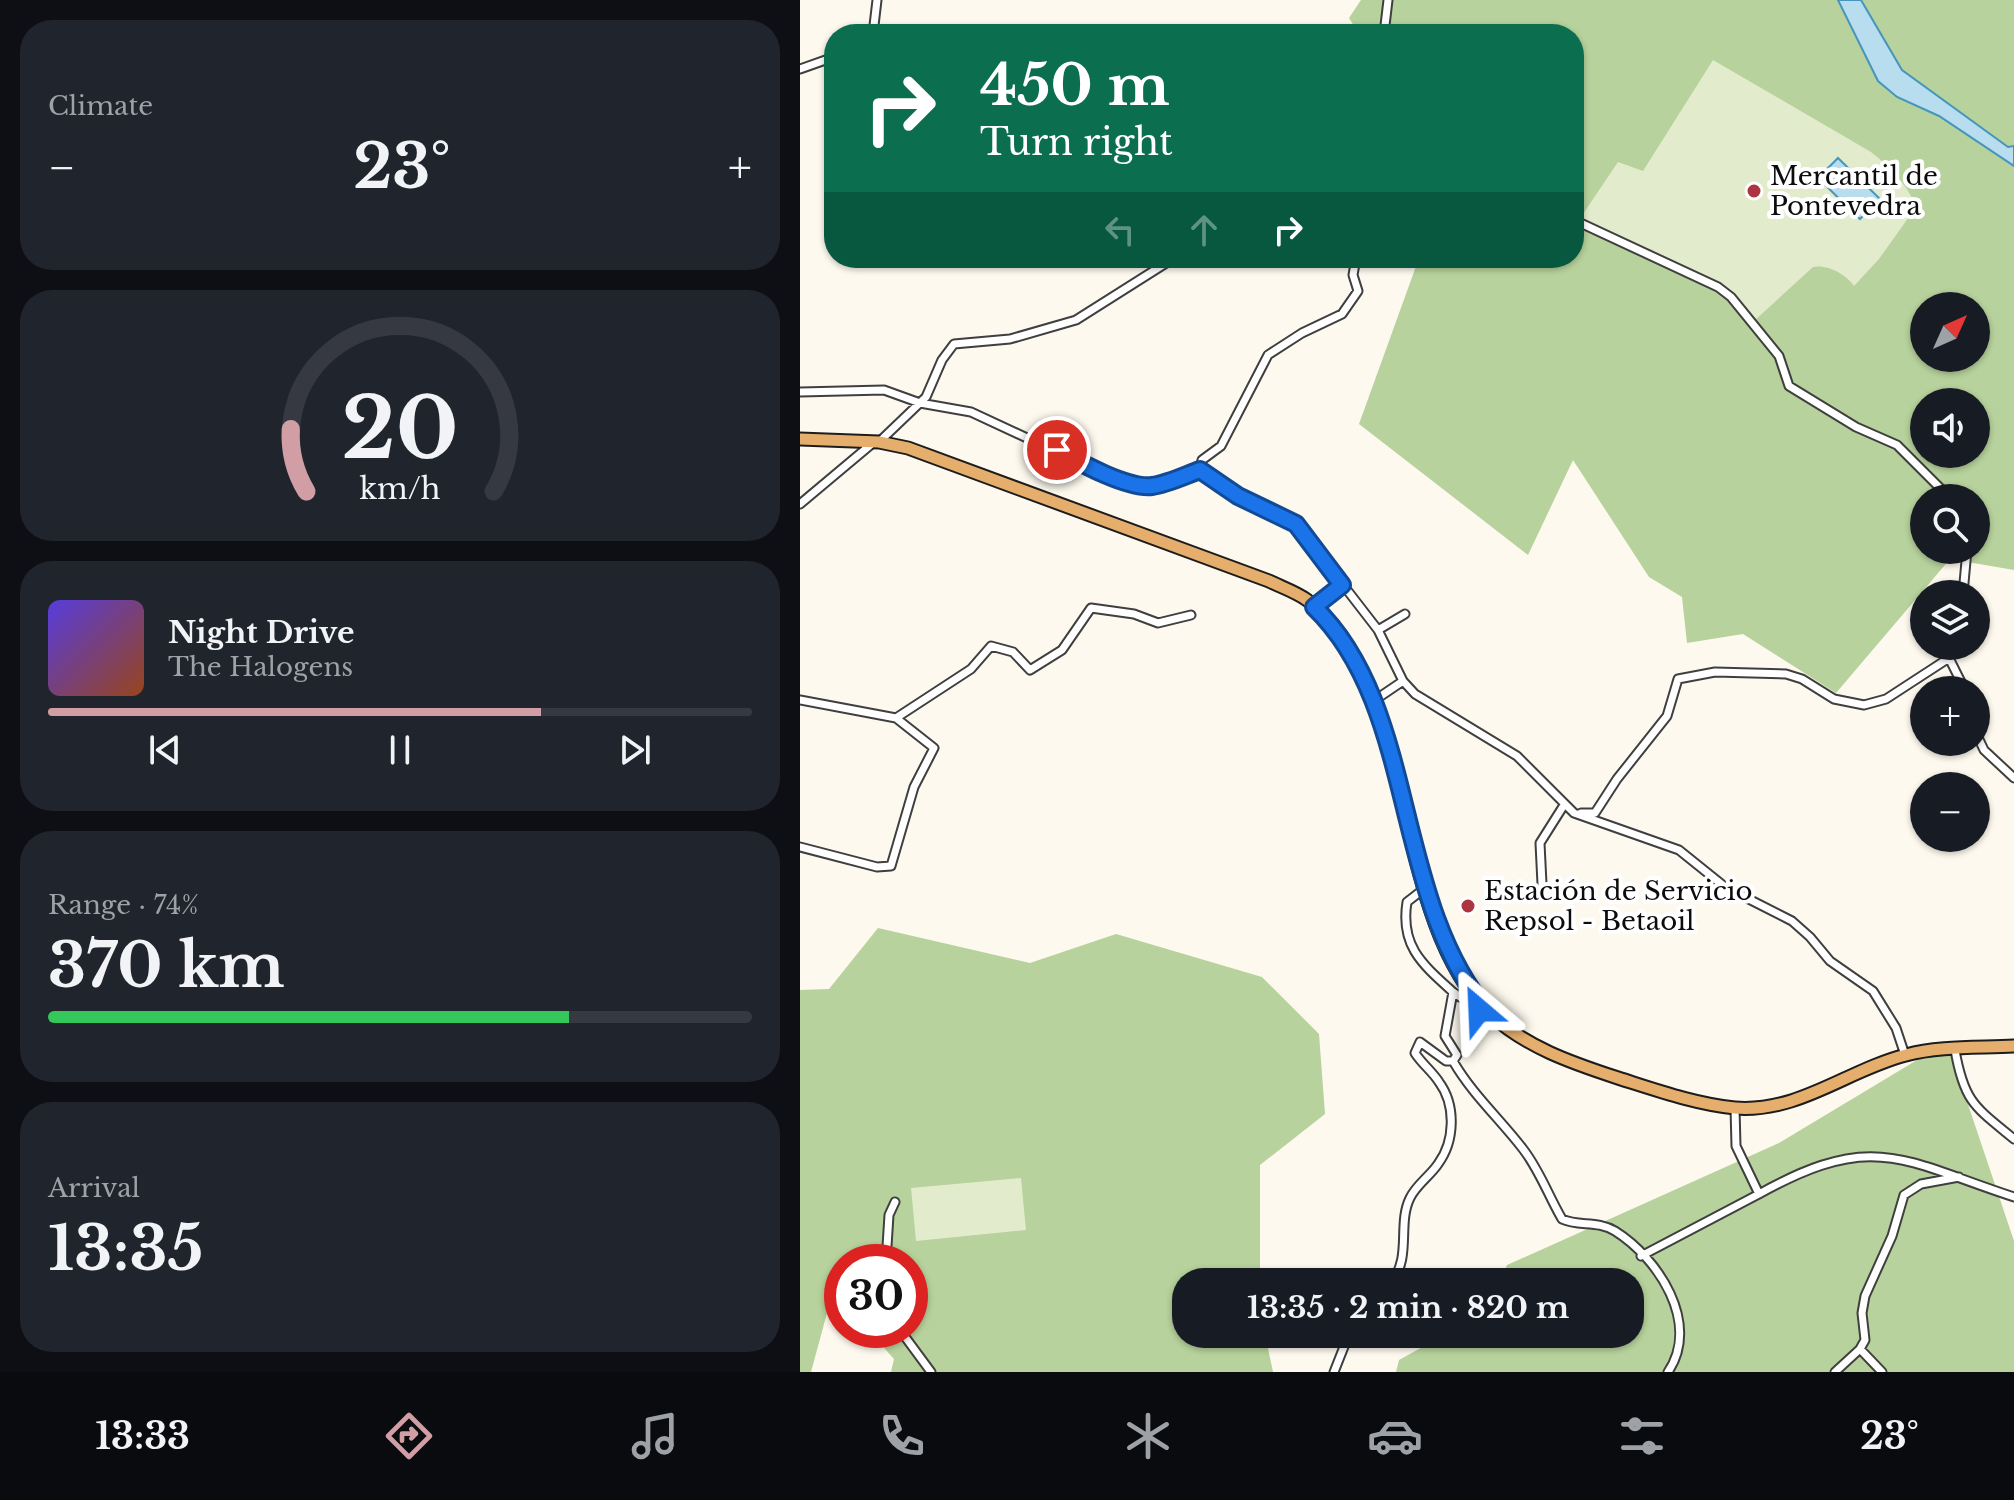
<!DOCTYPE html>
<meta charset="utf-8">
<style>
:root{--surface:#171b24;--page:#20242c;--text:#f1f3f6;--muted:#9ea1a6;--line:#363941;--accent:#d29ea5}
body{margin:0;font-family:"Libre Baskerville",serif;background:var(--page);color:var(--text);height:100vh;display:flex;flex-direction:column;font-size:30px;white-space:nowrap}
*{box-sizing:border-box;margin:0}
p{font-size:26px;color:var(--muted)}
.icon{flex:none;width:44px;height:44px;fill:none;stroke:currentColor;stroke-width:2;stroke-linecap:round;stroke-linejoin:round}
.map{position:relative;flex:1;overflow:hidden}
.side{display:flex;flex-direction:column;gap:20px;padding:20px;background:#0d0f14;width:800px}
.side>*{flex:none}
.banner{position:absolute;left:24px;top:24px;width:760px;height:244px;border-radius:32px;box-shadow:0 2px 6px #0004;background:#0b6e4f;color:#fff;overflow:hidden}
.needle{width:52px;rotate:45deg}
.fabs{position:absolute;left:1110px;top:292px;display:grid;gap:16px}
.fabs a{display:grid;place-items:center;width:80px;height:80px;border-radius:50%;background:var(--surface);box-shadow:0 2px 6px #0004;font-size:40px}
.speed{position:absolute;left:24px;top:1244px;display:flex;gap:16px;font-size:40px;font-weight:700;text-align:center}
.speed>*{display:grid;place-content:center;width:104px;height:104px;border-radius:50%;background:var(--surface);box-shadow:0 2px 6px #0004;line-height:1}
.speed .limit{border:12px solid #d22;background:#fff;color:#111}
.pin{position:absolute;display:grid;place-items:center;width:68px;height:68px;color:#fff;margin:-34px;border:4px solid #fff;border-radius:50%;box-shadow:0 2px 8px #0007}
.me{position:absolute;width:88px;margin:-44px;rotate:334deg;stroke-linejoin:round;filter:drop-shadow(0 0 6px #0008)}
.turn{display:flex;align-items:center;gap:28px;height:168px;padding:0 24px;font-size:36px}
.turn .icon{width:104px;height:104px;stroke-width:2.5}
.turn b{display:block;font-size:56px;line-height:68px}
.lanes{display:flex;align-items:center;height:76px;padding:0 24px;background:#0003;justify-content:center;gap:40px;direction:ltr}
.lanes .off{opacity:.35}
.big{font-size:60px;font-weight:700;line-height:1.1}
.side .tile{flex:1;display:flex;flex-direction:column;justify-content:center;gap:12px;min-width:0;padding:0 28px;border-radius:32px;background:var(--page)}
.side .dial{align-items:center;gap:0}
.dial svg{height:208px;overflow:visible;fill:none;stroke:var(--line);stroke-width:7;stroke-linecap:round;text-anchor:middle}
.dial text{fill:var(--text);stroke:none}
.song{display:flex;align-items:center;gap:24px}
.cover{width:96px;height:96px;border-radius:12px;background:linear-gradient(135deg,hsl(250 70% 55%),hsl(20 70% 35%))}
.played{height:8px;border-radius:4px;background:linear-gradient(90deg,var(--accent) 70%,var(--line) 70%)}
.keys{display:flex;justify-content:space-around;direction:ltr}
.heat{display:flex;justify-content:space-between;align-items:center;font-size:44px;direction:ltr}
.charge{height:12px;border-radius:6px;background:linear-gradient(90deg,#34c759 74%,var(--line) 0)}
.trip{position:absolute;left:372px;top:1268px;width:472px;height:80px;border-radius:32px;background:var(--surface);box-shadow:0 2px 6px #0004;font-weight:700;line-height:80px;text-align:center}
.tab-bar{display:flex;height:128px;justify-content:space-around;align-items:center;background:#090b0e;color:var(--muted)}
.tab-bar .icon{width:56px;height:56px}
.tab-bar .on{color:var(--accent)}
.tab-bar b{font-size:36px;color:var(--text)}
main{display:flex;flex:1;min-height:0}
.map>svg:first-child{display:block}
.forest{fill:#b7d29c;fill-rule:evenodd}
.pitch{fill:#e2eccc}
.water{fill:#b8ddef;stroke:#4795bd;stroke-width:2}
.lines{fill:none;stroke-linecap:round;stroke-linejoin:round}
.minor-casing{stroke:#3f3f3f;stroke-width:11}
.trunk-casing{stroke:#1d1d1d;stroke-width:15}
.minor{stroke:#fff;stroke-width:7}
.trunk{stroke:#e6ae6c;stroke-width:11}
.route-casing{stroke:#114b97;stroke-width:20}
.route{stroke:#1a73e8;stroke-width:14}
.poi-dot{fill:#ac3541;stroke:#fff;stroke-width:3}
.labels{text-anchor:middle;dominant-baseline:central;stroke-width:8;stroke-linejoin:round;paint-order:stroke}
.poi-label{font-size:26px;fill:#0c0c0c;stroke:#fff;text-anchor:start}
</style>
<main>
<section class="side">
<div class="tile"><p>Climate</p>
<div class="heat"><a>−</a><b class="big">23°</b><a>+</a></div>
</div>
<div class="tile dial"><svg viewBox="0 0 100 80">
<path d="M14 69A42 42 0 1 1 86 69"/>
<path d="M14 69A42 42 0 0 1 8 45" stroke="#d29ea5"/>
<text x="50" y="56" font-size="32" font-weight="700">20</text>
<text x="50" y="72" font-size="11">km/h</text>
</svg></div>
<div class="tile">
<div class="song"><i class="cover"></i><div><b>Night Drive</b><p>The Halogens</p></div></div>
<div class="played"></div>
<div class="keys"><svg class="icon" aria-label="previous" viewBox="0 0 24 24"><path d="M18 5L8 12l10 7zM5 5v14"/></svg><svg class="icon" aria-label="pause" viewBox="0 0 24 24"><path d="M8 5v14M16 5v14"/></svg><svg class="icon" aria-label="next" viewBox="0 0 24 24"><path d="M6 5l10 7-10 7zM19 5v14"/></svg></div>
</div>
<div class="tile"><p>Range · 74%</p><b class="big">370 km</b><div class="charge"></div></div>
<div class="tile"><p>Arrival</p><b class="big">13:35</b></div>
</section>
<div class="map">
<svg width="1214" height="1372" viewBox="0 0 1214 1372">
<rect width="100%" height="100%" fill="#fdf9ee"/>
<path class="forest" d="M561 0H1214V570L1150 559 1036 693 943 634 887 643 882 597 849 577 773 460 728 555 559 424 619 258H774V34H559L549 18ZM1124 306H1176V358H1124ZM1124 402H1176V454H1124ZM1124 498H1176V550H1124Z
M78 928 230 963 316 934 462 977 519 1034 525 1114 460 1165V1282H386V1334H465L473 1372H91L94 1359 68 1330H110V1262H42V1300L33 1291 11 1372H0V990L29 989Z
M1147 1042 1214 1241V1372H596L599 1360 646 1334H830V1282H700L707 1265 979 1143Z"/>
<path class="pitch" d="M913 60 1071 152C1090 167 1108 185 1116 207L1079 259 1054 286C1046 274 1027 264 1013 267L954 321 922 284 779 220 818 162 843 171Z
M221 1178 226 1230 116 1241 111 1188Z"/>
<path class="water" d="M1038 0H1061L1102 70 1208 147 1214 146V166L1139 116 1097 97 1078 81Z
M1038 158 1080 199 1060 219 1018 178Z"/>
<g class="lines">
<g class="minor-casing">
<path id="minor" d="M73 34 77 0
M584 34 588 0
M0 69 34 57
M774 220 918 287 931 297 979 356 989 386 1056 427 1097 445 1150 498
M0 392 84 390 120 403 171 412 285 465 343 485 353 486 400 470 438 496 496 524 578 630 603 681 615 694 717 756 774 813 879 850 925 887 992 921 1010 937 1030 961 1073 991 1096 1028 1105 1055
M79 442 126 397 142 360 154 344 210 339 276 320 374 258
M400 470 402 460 421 446 468 355 502 333 542 314 558 291 553 275 556 258
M0 504 74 442
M1163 594 1167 550
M514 607 542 585
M578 630 605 614
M1154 646 1149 658 1165 690
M0 700 96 718 171 669 191 646 213 652 230 670 262 650 291 608 334 614 358 623 391 615
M572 702 603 681
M1176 733 1184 750 1214 778
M781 813H795L817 779 867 716 878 679 915 672 986 674 1002 679 1034 699 1064 705 1086 699 1149 658
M0 847 77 867 91 866 114 787 134 748 96 718
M742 884 740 843 764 805
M653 992 679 1010 689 1013
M1155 1050C1164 1102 1175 1107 1214 1139
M653 1061C672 1094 700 1119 723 1149 740 1171 748 1195 762 1219 779 1227 797 1220 815 1231 858 1258 901 1323 868 1372
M935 1108 936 1146 959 1194C1074 1130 1101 1160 1214 1197
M841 1256 959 1194
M86 1262 89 1215 95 1202
M591 1282C612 1258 597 1224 610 1198 616 1185 630 1176 638 1164 655 1141 656 1105 639 1082 632 1071 622 1064 615 1053L620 1042 646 1061H653L657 1055 645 1036 653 992C622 964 600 946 607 902L625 888
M100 1330 131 1372
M1060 1349 1082 1372
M534 1372 549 1334
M1035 1372 1060 1349 1065 1340 1062 1313 1065 1296 1092 1236 1104 1195 1121 1184 1159 1177"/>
</g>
<g class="trunk-casing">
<path id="trunk" d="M0 439 79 442 108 448 469 581C481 587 496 592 507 600 619 682 588 917 689 1013 725 1047 772 1063 818 1078 856 1090 895 1104 935 1108 999 1113 1047 1070 1106 1055 1139 1046 1179 1048 1214 1046"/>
</g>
<use href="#minor" class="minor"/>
<use href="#trunk" class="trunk"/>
</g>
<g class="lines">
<g class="route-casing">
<path id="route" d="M257 450C279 462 327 489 352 486 367 484 386 475 400 470L438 496 496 524 542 585 514 607C619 708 591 898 689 1013L679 1010"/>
</g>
<use href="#route" class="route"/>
</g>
<g class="poi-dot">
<circle cx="954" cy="191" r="8"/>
<circle cx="668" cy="906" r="8"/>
</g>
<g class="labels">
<g class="poi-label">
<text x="970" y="176">Mercantil de<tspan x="970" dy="30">Pontevedra</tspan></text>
<text x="684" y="891">Estación de Servicio<tspan x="684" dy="30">Repsol - Betaoil</tspan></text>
</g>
</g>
</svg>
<div class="fabs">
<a><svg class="needle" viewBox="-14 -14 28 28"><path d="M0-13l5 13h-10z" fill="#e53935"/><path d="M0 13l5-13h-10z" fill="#9ea1a6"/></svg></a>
<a><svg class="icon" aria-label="sound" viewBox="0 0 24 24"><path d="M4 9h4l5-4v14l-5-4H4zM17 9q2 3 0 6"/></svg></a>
<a><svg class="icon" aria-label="search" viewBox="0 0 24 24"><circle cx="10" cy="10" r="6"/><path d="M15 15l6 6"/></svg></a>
<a><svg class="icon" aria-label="layers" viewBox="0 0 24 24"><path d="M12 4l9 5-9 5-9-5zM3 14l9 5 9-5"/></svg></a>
<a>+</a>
<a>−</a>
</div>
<div class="speed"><div class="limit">30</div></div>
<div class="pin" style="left:257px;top:450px;background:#d93025"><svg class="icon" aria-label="arrive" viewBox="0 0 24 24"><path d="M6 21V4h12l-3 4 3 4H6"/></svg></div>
<svg class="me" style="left:679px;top:1010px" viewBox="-20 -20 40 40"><path d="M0-17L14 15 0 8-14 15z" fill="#1a73e8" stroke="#fff" stroke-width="4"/></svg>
<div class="trip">13:35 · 2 min · 820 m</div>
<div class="banner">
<div class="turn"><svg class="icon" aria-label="right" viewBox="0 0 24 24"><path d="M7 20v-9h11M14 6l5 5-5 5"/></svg><div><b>450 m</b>Turn right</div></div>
<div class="lanes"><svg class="icon off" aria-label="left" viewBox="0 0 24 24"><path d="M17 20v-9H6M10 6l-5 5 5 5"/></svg><svg class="icon off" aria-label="ahead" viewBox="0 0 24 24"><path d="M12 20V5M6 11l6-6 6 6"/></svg><svg class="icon" aria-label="right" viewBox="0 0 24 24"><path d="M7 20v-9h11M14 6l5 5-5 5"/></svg></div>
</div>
</div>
</main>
<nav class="tab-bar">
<b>13:33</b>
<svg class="icon on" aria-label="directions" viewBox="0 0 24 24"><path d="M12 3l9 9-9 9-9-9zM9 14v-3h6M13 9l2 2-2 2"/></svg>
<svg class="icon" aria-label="music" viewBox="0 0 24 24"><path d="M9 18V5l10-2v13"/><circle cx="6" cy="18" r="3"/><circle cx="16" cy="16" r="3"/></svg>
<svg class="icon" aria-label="phone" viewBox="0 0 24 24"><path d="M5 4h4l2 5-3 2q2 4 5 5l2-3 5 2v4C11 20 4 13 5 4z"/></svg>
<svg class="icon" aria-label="climate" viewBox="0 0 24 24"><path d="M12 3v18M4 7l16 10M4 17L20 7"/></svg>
<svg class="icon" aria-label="car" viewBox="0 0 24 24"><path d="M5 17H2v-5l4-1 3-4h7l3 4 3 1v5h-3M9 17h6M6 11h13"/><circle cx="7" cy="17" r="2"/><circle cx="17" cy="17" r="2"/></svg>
<svg class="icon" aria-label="filters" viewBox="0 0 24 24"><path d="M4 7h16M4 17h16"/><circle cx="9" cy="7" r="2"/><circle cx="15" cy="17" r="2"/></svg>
<b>23°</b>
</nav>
